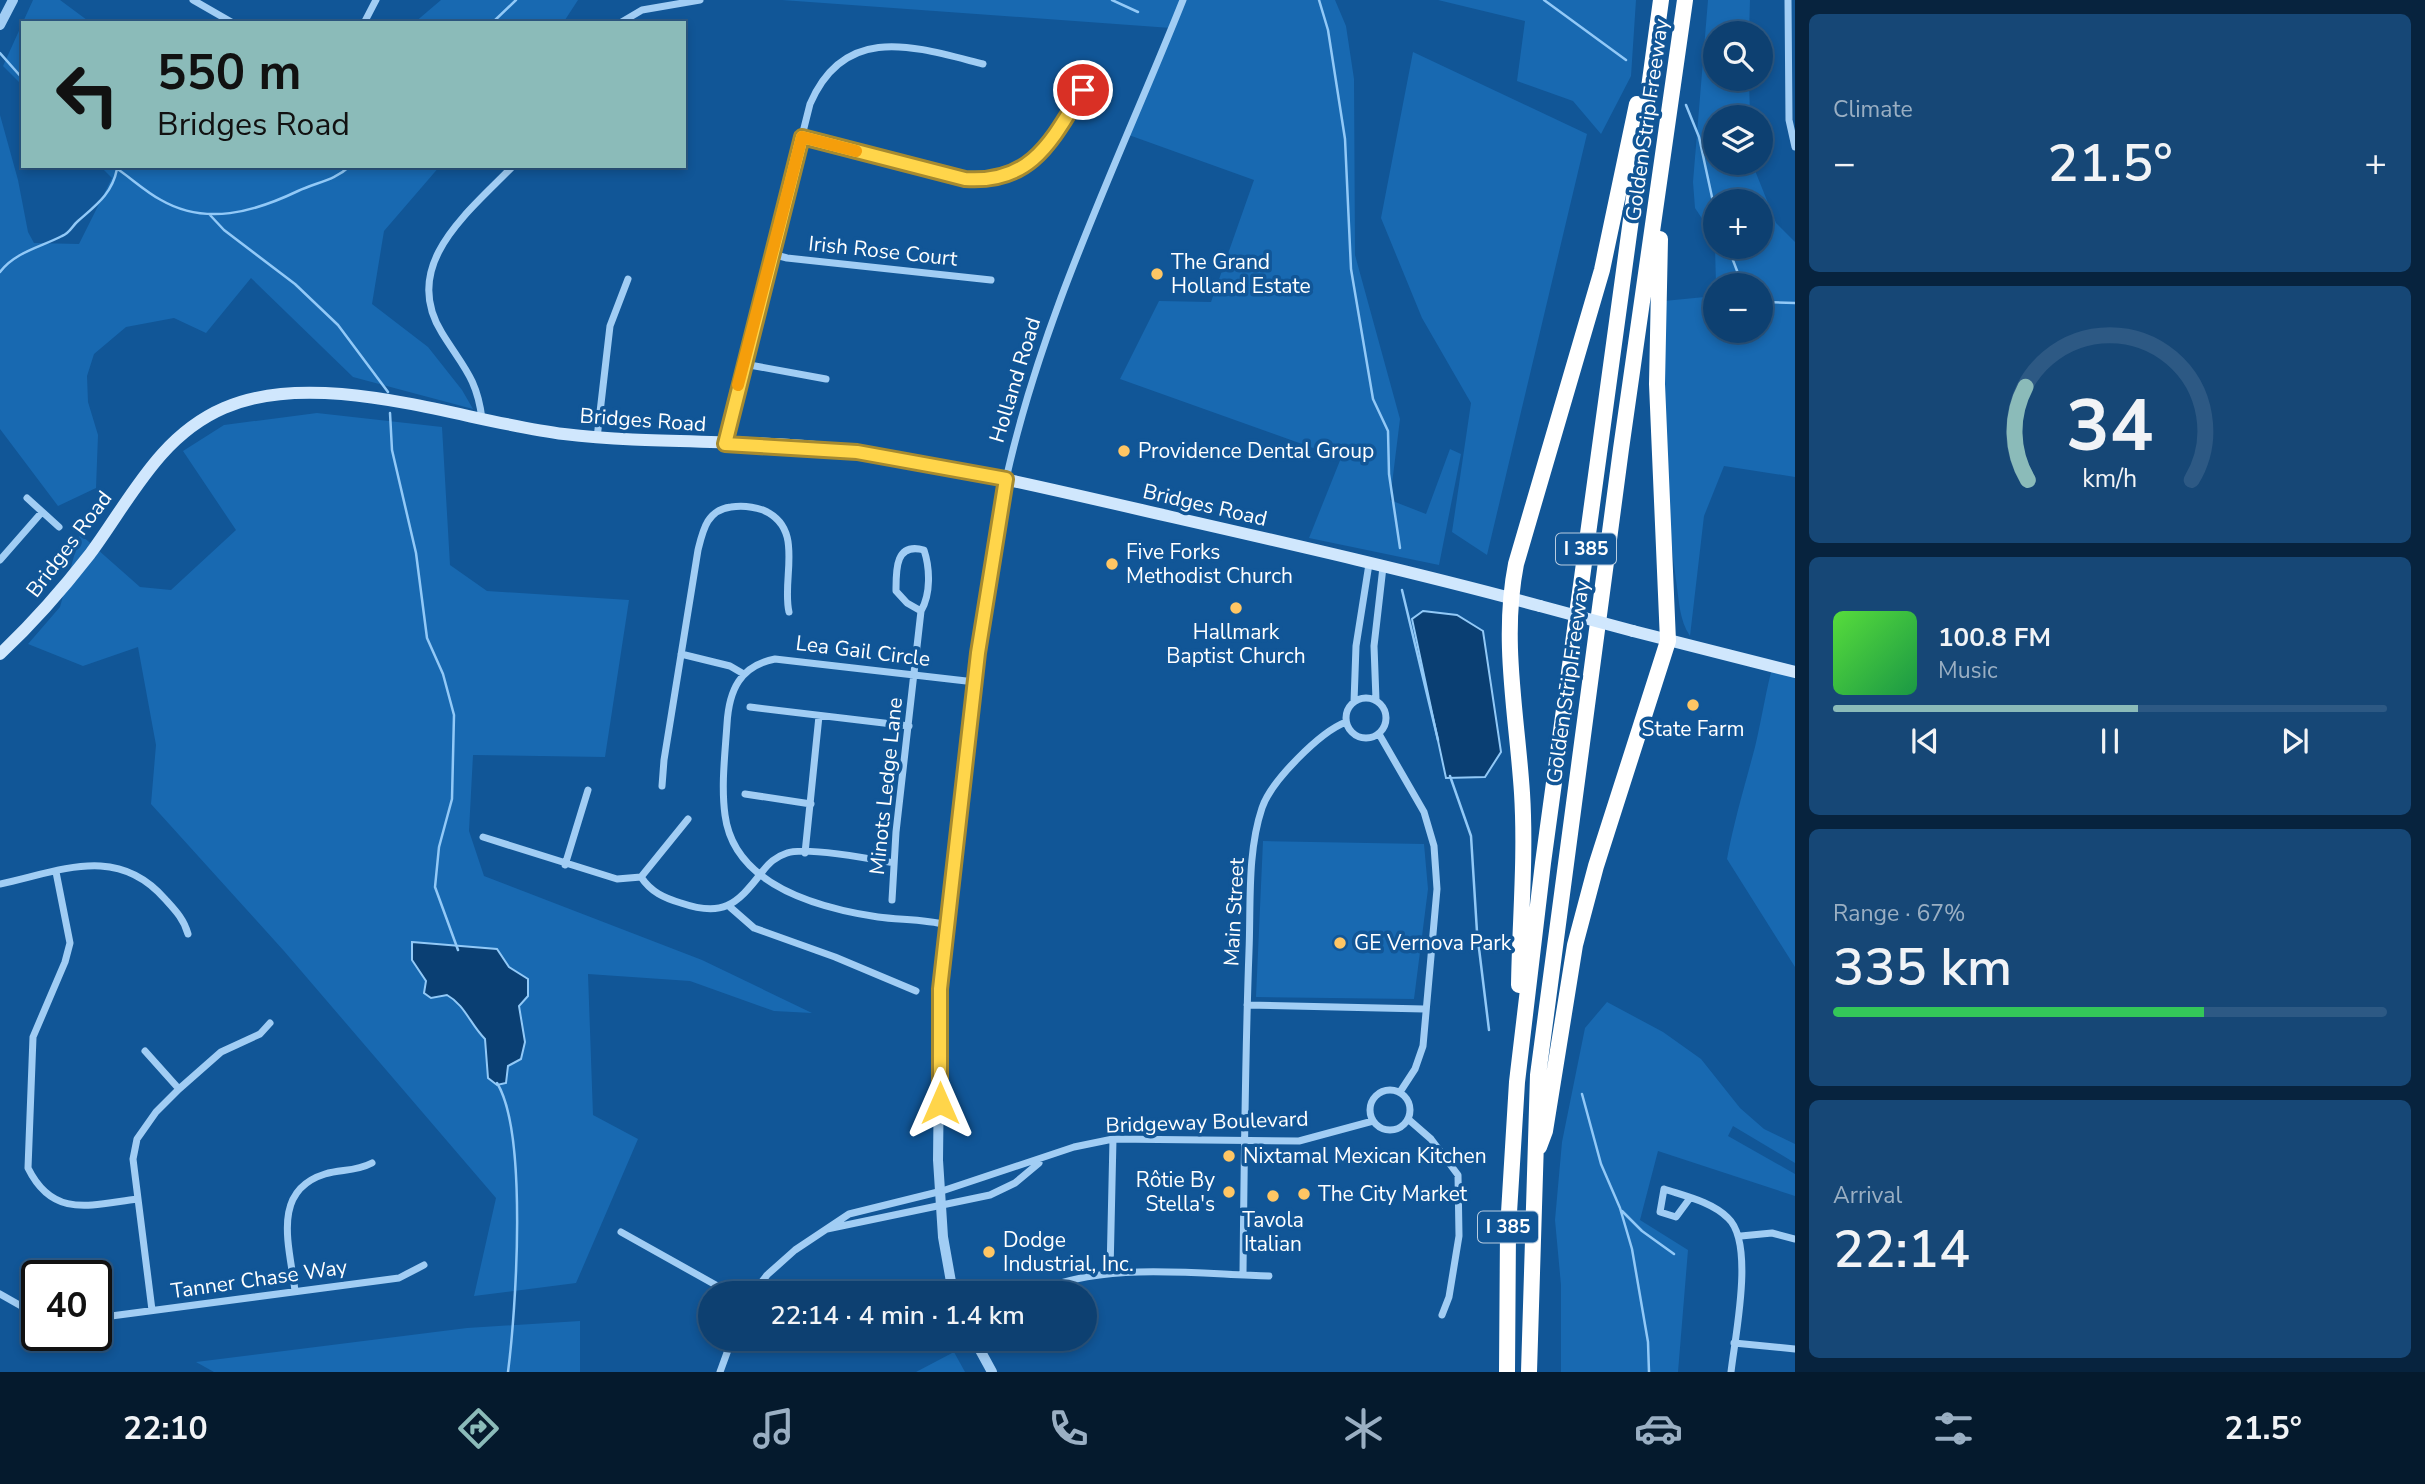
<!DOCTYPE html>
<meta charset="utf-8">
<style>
:root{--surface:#0d4071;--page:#164776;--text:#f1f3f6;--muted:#9aafc3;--line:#2d5984;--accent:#8bbbb9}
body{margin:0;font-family:"Nunito Sans",sans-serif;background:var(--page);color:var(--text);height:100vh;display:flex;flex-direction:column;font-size:26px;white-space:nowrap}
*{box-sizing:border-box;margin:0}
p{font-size:23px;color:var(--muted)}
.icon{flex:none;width:38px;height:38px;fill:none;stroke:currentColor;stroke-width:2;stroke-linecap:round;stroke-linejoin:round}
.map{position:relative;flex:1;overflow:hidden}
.drawer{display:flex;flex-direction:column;gap:14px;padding:14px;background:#07233e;width:630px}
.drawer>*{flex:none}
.top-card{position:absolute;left:21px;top:21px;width:665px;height:147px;border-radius:0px;box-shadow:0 4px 10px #0003,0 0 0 2px var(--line);background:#8bbbb9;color:#111;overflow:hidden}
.buttons{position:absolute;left:1703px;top:21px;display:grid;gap:14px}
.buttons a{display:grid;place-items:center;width:70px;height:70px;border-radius:50%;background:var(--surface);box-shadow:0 4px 10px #0003,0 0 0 2px var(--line);font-size:35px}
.speed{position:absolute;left:21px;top:1260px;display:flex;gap:14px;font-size:35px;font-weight:700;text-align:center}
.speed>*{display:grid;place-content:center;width:91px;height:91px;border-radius:50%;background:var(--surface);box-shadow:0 4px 10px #0003,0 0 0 2px var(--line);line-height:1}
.speed .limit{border:4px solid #111;border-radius:10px;background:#fff;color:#111}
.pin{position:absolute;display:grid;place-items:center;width:60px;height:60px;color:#fff;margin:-30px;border:4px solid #fff;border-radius:50%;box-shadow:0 2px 7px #0007}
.me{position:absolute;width:77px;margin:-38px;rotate:0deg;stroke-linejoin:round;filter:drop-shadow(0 0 5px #0008)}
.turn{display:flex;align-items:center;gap:24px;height:147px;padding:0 21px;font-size:32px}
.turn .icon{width:91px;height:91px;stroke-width:2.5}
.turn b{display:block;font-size:49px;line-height:60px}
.big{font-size:52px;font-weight:600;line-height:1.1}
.drawer .card{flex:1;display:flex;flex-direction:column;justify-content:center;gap:10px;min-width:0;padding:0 24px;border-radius:10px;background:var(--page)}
.drawer .dial{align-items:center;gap:0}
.dial svg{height:182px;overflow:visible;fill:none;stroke:var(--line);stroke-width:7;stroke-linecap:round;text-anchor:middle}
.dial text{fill:var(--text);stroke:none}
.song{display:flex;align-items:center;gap:21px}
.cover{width:84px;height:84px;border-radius:10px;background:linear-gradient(135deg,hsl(110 70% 55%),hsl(140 70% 35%))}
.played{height:7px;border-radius:4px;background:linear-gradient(90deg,var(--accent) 55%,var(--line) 55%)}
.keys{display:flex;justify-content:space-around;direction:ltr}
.heat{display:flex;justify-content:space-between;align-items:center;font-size:38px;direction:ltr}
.charge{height:10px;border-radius:5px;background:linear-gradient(90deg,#34c759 67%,var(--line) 0)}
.trip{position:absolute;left:698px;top:1281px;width:399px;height:70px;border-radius:35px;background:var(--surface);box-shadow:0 4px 10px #0003,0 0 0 2px var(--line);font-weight:600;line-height:70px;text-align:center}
.tabs{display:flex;height:112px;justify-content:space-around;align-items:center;background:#051a2d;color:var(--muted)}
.tabs .icon{width:49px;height:49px}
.tabs .selected{color:var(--accent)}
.tabs b{font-size:32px;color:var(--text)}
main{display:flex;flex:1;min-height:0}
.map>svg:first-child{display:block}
.green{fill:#1869b1}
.water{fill:#0a3f73;stroke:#92c9f7;stroke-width:2}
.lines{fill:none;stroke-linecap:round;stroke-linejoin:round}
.stream{stroke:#92c9f7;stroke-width:2.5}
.minor{stroke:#a1cdf4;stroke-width:7}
.tertiary{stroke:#a1cdf4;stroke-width:10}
.secondary{stroke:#d0e7fd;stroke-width:12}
.motorway{stroke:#fff;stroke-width:16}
.secondary-bridge{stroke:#d0e7fd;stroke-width:12}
.route-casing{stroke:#a68a30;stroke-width:18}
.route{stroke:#ffd54a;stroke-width:12}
.slow{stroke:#f59e0b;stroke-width:12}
.poi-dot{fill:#ffc664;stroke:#115697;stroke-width:2.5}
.labels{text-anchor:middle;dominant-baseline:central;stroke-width:7;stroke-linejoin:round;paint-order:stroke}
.shield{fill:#115697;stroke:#b8cce0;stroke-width:2}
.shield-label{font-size:19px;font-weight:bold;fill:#fff}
.street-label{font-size:21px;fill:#fff;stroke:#115697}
.poi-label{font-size:21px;fill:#fff;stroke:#115697;text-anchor:start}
</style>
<main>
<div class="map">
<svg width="1795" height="1372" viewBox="0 0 1795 1372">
<rect width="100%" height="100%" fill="#115697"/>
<path class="green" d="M33 0H60L91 23H23V86L3 66Z
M441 0H578L563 23H414Z
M782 0H1335L1346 26 1354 79 1355 255 1400 419 1390 500 1426 514 1450 449 1461 454 1439 565 1309 538 1341 458 1120 379 1159 301 1211 302 1254 180 1126 134 1171 28Z
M1438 0H1636L1631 76 1601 134 1573 101 1517 81 1525 21Z
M1708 0H1750L1749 33H1715V79H1749L1750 117H1715V163H1752L1776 223 1795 242V477L1724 466 1704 516 1690 636C1679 620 1679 599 1676 580 1663 488 1664 394 1664 301L1715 296V331H1760V285H1716L1715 247H1760V201H1715V238L1695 208 1693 182Z
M1413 52 1587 134 1487 555 1452 532 1471 403 1422 318 1381 218Z
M0 115 18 180 28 232 34 243 79 244 112 178 100 166H440L384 231 372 304 428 347 462 390 473 409 353 377 251 278 206 333 174 318 126 327 94 354 87 376 88 402 98 435 96 488 58 506 0 429Z
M317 413 442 427 450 565 487 591 629 600 605 757 473 755 469 831 484 876 702 960 812 1013 774 1011 690 981 588 974 593 1115 638 1139 576 1283 474 1296 496 1198 284 951 151 804 156 745 138 647 83 666 28 644 60 607 80 534 140 587 171 590 236 530 183 451 224 425Z
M1774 661 1795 666V967L1727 859C1734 821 1745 785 1755 747 1762 718 1766 689 1774 661Z
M1263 841 1424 844 1428 889 1414 999 1256 997Z
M1607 1002 1663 1032 1701 1059 1740 1108 1764 1129 1795 1144V1163L1733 1126 1728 1136 1795 1174V1196L1658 1151 1640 1220 1688 1250 1678 1372H1561V1285L1555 1220 1562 1142 1585 1028Z
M580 1321V1372H214L196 1362 467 1328Z
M954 1352 965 1372H916Z"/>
<path class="water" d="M1423 611 1457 615 1483 631 1501 752 1485 777 1446 778 1412 619Z
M412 942 497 949 509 967 528 979V996L519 1006 525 1042 521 1059 508 1066 506 1083 497 1085 488 1078 485 1039C470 1024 465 1005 447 995L431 998 424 993 426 981 412 960Z"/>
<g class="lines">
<path class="stream" d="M1112 0 1138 12
M1319 0 1328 30 1345 139 1351 269 1373 399 1388 431 1389 474 1400 548
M1544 0 1626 60
M492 23 516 0
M0 53 23 79
M1686 105 1699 137 1715 211
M113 166C129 176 144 191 161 200 206 226 254 212 298 191 317 182 334 181 350 166
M210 215 224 230 295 284 338 325 388 392
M1728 247 1739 276 1747 285
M0 272C15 252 41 247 62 236 70 233 72 226 78 221 96 205 112 194 117 169
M1760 298 1767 302 1795 303
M390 413 392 450 416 553 427 638 443 674 454 715 452 799 439 847 435 887 458 950
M1402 590 1438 740
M1450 776 1471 836 1477 932 1489 1030
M497 1083C528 1133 516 1310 508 1372
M1582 1094 1601 1164 1620 1208 1632 1249 1648 1342 1649 1372
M1622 1211 1642 1231 1674 1254"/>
<path class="minor" d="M193 0 233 23
M1788 0 1789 120 1795 147
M364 23 376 0
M620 23 642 10 700 0
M802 137 966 179C1033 184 1052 140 1083 90
M772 254 787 258 991 280
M744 364 826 379
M482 419C477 378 463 367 442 333 399 264 470 211 513 166
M597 438 610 326 628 279
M725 443 810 104C845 22 916 47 983 64
M1006 479C1043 313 1120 158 1183 0
M27 498 59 527
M0 560 42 512
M681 654 730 666 742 673
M1346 718a20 20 0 1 1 40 0a20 20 0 1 1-40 0Z
M1376 700 1374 646 1383 567
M1354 702 1356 646 1369 564
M750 707 909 726
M1379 734 1424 812 1434 846 1437 889 1423 1046 1415 1069 1400 1092
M662 786 664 760 698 550C703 530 707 510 731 507 742 505 754 507 763 510 806 528 781 578 789 612
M745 794 811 804
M483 837 617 879 641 877
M805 853 819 716
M565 865 588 790
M56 872 70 943 65 962 33 1037 28 1168C53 1219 91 1205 137 1199
M641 877C651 892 664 898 681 903 722 917 736 906 762 872 769 863 775 857 787 853 805 846 872 859 894 863
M641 877 688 819
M0 884C61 871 117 844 165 899 175 910 184 919 188 934
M892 900 896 832 921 611 907 603 896 591C896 570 895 542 924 550 930 568 931 594 921 611
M730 907 754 928 835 957 916 991
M947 925C925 919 900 920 878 917 819 908 734 885 725 815 721 786 725 754 727 724 729 690 740 666 775 659L975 682
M1247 1005 1424 1009
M145 1051 179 1089
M1370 1110a20 20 0 1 1 40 0a20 20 0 1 1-40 0Z
M1408 1119 1431 1139 1458 1175 1459 1236 1449 1297 1442 1315
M1690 1198 1676 1217 1660 1212 1664 1189C1685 1196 1712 1202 1728 1218 1755 1243 1735 1336 1731 1372
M827 1229 990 1195 1015 1183 1039 1163
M621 1232 730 1293
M1741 1236 1772 1233 1795 1239
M1110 1272 1113 1139
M1243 1275C1244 1167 1245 1059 1249 951 1251 904 1247 853 1262 808 1271 781 1320 732 1346 722
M295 1291C290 1247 270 1191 325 1174 341 1169 355 1172 372 1163
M753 1293 767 1275 795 1250 849 1214 942 1191 1074 1147 1113 1139 1299 1141 1373 1121
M1033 1293C1104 1261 1192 1274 1269 1276
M0 1294 37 1315
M152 1310 133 1159 137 1139 156 1112 179 1089 221 1052 260 1034 270 1023
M96 1318 399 1278 424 1265
M1734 1343 1795 1349
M720 1372 732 1339"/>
<path class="tertiary" d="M0 25 13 0
M953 1293 943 1237 938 1160 940 989 978 653 1006 479
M974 1339 992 1372"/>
<path class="secondary" d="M1633 631 1795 672
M0 654C33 623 62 590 90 554 130 500 159 436 224 408 320 366 464 422 564 434 662 446 761 437 858 452 964 468 1068 493 1172 517 1295 545 1418 573 1540 606"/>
<path class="motorway" d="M1519 985C1520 921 1526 857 1522 793 1517 716 1501 640 1516 564L1602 270 1637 104
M1539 1147 1545 1131 1575 945 1596 866 1668 641 1657 384 1660 239
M1507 1372 1508 1229 1517 1082 1543 863 1661 0
M1529 1372 1538 1075 1621 449 1685 0"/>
<path class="secondary-bridge" d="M1540 606 1633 631"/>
</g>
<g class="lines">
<g class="route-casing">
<path id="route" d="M940 1103V989L978 653 1006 479 857 452 725 444 802 137 965 179C1032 184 1052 140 1083 90"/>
</g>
<use href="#route" class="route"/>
<path class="slow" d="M738 385 802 137 856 151"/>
</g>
<g class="poi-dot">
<circle cx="1157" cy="274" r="7"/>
<circle cx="1124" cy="451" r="7"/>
<circle cx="1112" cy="564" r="7"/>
<circle cx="1236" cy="608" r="7"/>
<circle cx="1693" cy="705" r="7"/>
<circle cx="1340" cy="943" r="7"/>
<circle cx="1229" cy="1156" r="7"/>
<circle cx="1229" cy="1192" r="7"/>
<circle cx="1304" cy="1194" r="7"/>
<circle cx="1273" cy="1196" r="7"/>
<circle cx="989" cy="1252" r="7"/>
</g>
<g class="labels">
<g class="shield">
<rect x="1556" y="533.5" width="60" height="31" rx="5"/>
<rect x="1478" y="1211.5" width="60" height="31" rx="5"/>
</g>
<g class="shield-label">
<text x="1586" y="549">I 385</text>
<text x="1508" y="1227">I 385</text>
</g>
<g class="street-label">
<text transform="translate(1647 120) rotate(-82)">Golden Strip Freeway</text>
<text transform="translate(883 251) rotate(6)">Irish Rose Court</text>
<text transform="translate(1015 380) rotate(-73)">Holland Road</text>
<text transform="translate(643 420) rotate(4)">Bridges Road</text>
<text transform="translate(1205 505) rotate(13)">Bridges Road</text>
<text transform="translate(69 544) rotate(-53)">Bridges Road</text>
<text transform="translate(863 651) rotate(7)">Lea Gail Circle</text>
<text transform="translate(1568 682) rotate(-82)">Golden Strip Freeway</text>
<text transform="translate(886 786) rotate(-84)">Minots Ledge Lane</text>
<text transform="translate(1234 912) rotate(-87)">Main Street</text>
<text transform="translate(1207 1122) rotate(-2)">Bridgeway Boulevard</text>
<text transform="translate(259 1279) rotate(-8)">Tanner Chase Way</text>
</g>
<g class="poi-label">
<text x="1171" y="262">The Grand<tspan x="1171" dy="24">Holland Estate</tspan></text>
<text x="1138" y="451">Providence Dental Group</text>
<text x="1126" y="552">Five Forks<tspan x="1126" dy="24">Methodist Church</tspan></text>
<text x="1236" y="632" text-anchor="middle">Hallmark<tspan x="1236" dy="24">Baptist Church</tspan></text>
<text x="1693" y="729" text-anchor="middle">State Farm</text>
<text x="1354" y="943">GE Vernova Park</text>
<text x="1243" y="1156">Nixtamal Mexican Kitchen</text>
<text x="1215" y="1180" text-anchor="end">Rôtie By<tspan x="1215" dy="24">Stella's</tspan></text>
<text x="1318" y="1194">The City Market</text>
<text x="1273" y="1220" text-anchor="middle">Tavola<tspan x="1273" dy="24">Italian</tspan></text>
<text x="1003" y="1240">Dodge<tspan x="1003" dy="24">Industrial, Inc.</tspan></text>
</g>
</g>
</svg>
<div class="buttons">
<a><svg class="icon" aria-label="search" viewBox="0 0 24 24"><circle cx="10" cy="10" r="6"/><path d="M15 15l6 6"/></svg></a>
<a><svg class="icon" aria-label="layers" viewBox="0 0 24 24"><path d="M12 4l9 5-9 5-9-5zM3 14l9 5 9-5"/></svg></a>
<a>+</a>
<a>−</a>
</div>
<div class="speed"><div class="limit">40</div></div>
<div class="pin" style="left:1083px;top:90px;background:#d93025"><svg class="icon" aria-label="arrive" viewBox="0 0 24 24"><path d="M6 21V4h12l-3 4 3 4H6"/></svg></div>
<svg class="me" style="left:940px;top:1103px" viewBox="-20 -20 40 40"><path d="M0-17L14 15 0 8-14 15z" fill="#ffd54a" stroke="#fff" stroke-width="4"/></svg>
<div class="trip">22:14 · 4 min · 1.4 km</div>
<div class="top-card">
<div class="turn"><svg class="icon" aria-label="left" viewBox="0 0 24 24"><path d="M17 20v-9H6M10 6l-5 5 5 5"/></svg><div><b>550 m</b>Bridges Road</div></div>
</div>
</div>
<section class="drawer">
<div class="card"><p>Climate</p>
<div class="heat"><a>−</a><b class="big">21.5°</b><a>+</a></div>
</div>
<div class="card dial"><svg viewBox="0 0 100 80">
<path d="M14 69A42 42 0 1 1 86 69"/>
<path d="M14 69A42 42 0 0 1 13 28" stroke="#8bbbb9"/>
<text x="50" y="56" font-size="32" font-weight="700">34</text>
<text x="50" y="72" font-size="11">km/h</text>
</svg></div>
<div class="card">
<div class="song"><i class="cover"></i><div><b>100.8 FM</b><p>Music</p></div></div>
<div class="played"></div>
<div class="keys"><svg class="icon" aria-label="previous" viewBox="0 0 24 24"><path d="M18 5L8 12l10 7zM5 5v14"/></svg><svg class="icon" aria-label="pause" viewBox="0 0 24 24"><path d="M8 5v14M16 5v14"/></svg><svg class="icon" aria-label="next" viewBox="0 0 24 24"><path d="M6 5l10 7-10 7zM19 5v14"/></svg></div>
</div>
<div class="card"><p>Range · 67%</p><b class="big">335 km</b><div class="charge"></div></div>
<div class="card"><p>Arrival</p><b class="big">22:14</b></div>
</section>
</main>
<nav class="tabs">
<b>22:10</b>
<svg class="icon selected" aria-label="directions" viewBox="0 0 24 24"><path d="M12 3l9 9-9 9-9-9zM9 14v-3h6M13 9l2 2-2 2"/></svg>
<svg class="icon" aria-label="music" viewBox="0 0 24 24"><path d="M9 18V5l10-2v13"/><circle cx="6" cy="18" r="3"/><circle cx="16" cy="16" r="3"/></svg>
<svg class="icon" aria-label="phone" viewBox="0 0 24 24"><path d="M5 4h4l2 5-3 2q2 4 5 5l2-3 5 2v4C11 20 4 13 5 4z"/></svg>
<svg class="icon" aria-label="climate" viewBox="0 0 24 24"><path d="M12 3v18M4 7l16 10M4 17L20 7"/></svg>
<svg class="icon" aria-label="car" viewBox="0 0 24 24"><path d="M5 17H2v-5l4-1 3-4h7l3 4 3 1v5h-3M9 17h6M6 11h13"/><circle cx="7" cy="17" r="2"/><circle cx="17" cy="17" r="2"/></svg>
<svg class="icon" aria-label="filters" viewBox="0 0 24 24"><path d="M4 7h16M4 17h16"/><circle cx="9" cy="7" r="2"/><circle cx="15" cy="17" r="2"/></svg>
<b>21.5°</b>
</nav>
